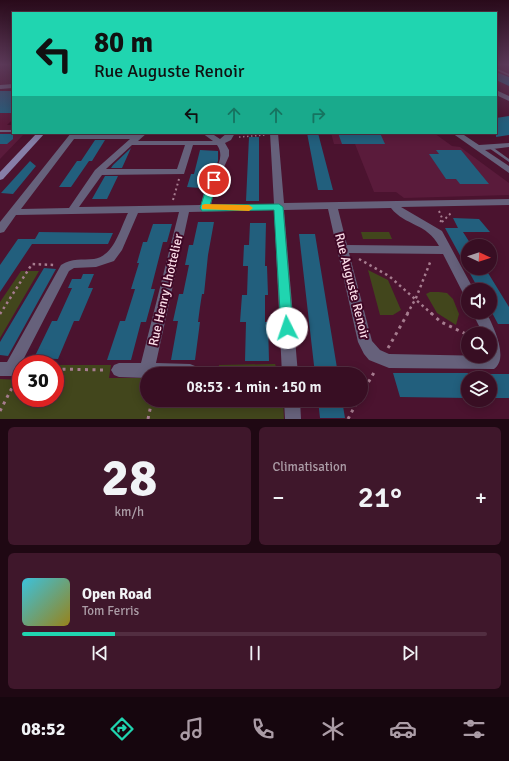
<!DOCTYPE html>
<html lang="fr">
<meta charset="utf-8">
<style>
:root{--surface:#380e23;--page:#3f172b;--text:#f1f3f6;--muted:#ab9ca6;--line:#522e41;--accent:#20d5b0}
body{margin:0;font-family:Signika,sans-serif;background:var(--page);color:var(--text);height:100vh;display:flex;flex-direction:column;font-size:15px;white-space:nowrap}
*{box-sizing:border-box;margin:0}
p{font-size:13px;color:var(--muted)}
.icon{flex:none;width:22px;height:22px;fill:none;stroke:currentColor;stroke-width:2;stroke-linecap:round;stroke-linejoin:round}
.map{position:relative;height:419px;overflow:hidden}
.sheet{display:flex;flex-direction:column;gap:8px;padding:8px;background:#1f0813;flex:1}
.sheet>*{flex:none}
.banner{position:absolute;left:12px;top:12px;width:485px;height:122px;border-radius:0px;box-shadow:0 2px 10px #0003,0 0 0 1px var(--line);background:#20d5b0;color:#111;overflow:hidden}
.needle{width:26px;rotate:93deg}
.fabs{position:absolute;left:461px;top:239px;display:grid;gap:8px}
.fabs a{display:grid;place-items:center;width:36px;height:36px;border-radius:50%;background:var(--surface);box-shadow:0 2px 10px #0003,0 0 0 1px var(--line);font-size:20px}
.speed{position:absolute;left:12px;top:355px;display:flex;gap:8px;font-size:20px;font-weight:700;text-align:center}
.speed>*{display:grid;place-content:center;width:52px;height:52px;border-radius:50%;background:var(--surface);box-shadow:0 2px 10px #0003,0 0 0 1px var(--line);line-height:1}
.speed .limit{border:6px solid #d22;background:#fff;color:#111}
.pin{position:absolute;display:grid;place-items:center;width:34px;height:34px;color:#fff;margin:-17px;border:2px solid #fff;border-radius:50%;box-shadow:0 1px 4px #0007}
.me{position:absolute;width:44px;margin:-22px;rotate:356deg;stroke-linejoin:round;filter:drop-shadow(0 0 3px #0008)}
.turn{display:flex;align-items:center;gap:14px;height:84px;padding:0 16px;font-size:18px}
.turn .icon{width:52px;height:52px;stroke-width:2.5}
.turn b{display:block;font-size:28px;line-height:34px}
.lanes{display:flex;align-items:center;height:38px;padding:0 16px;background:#0003;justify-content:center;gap:20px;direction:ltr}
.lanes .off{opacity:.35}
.big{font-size:30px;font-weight:600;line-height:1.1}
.sheet .card{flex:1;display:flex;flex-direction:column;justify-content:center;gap:6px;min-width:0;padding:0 14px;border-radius:6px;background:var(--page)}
.sheet .dial{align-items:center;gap:0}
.dial b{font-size:52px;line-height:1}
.song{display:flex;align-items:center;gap:12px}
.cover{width:48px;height:48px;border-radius:6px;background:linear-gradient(135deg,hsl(190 70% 55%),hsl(50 70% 35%))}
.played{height:4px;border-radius:2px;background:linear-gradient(90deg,var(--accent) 20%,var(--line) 20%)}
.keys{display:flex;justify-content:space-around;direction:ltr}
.heat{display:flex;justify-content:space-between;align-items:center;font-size:22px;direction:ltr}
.sheet .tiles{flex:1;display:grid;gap:8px;grid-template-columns:1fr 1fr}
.card:last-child{grid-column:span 2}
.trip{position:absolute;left:140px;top:367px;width:228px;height:40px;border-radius:20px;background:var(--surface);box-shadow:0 2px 10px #0003,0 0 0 1px var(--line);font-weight:600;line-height:40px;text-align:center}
.menu{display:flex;height:64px;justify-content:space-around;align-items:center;background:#16060e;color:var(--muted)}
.menu .icon{width:28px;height:28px}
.menu .active{color:var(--accent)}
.menu b{font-size:18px;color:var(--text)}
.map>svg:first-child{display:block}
.built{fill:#5a1b3b}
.green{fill:#42461c}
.building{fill:#225f7d}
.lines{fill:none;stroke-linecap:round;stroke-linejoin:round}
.path-far3{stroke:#a67c8f;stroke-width:1.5;stroke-dasharray:1.5 2.5;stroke-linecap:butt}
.path-far2{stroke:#a67c8f;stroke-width:2;stroke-dasharray:2 3;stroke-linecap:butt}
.path-far1{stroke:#a67c8f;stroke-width:2.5;stroke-dasharray:2.5 3.5;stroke-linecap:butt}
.path{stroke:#a67c8f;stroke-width:3;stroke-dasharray:3 4.5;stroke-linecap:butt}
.service{fill:#66617b;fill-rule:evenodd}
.minor{fill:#66617b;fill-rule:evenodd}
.secondary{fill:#877fa8;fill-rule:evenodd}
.route{fill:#20d5b0;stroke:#158a72}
.slow{fill:#f59e0b}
.labels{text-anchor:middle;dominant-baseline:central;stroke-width:4;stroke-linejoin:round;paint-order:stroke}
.near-street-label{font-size:13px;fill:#fcdee9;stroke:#3f0725}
</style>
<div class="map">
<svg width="509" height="419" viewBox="0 0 509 419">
<rect width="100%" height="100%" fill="#4b132f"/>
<path class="built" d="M0 91H13V119L7 125H13V133H25L0 159Z
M331 133H434L452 146 460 147 509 183V195L404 198 396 192H374L355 144H334Z"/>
<path class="green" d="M361 232H389L392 239H363Z
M368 270 388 280 401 310 393 315H380Z
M21 271H39L0 338V302Z
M430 292H439L447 293 453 299 459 314 456 325 437 313 426 294Z
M275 364 279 374H219V365Z
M55 365H111L109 378H147V400H283L284 419H0V379L21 380V398H55Z"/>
<path class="building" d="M496 72 509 77V86L496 80Z
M0 91H13V113H0Z
M509 116V135L496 137V118Z
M307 133H318L333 190H318Z
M338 133H380L385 144H342Z
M0 134H13V139L7 144H0Z
M249 137H259V201H246Z
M95 140H105L92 161H89L71 187H59L77 161H88H81Z
M131 148 122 168H111L113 165Z
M200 150 218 151V161L214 170H207L206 174H202L200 188 187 187 191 174H194Z
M436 150H461L489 184H460L456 179H446L429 154H439Z
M30 161 36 166 13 194 1 193Z
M105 176H118L107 199H92Z
M453 218 479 219 490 232H463L472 246H468V268H485L509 307V324H498L490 309V290H479L445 228H458Z
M198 222H214L208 255 204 294H202L200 307 198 322H200L195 360H171L178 321H173L179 294H183L189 265H185L189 245H193Z
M250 223H266L265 266H267L268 295H265V322H268L269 361H245L246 322H240L242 295H247L248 266H243L244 245H249Z
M153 224H172L167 242H163L151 289H155L146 322H141L131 360H107L120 321H125L135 289H131L139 263H137L143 242H147Z
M39 232 113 233 108 244H32L0 292V265L18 239H35Z
M299 234H315L338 374H315Z
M44 268 56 269 8 356 0 355V342Z
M83 274H94L88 288H93L79 321H74L58 359 34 358 52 321H57L72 288H68L72 279H81Z
M393 373H468V398L400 397Z
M490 374H509V398H490Z
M318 400H342L345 418H320Z"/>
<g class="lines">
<path class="path-far3" d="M239 137 265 135"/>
<path class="path-far2" d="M173 200 179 179
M439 211 442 218 440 223
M442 222 452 212"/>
<path class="path-far1" d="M359 259 389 276 432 314
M0 314 32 264 55 265
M407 314 416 298 431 260"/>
<path class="path" d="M431 313 441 322 468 335
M388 348 408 313
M55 369 106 370
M361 395 376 369
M0 411 15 382
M148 419 152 400
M348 419 358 400"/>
<path class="service" d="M496 68 509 74V76L496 70Z
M0 130H13V132H0Z
M115 133H145L143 134H117Z
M489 146H491L509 159V162L489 148Z"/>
<path class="minor" d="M13 84V88L0 89V85Z
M496 90 509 96V101L496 95Z
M71 133H79L78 135H136L138 133H147L138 141H213L202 133H211L220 139 227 133H235L231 140 225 143 229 150V156L215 187 211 205 274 204 270 133H278L284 203 509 199V205L401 207 442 231 474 290H468V296L464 295 443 254 349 253 372 341 380 350 389 354 490 356V334H483L472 312H486C494 327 509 359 494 369L389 368 369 360 364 354 358 342 328 209 284 210 298 374H282L274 210 189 212 156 363 190 364 195 366 198 371 196 374H147V378L119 377 114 375 111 370 114 365 119 363H141L179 212 138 213 122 250 114 261 96 267 74 268 69 271 22 362 26 364H21V376H0V362H7L61 265C72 258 82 260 94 259 114 256 120 229 128 213L16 215 4 232 0 233V222ZM74 139H130L95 170 69 208 21 209ZM132 145H185L177 169H106ZM193 145H217C227 159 212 174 206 186 204 192 202 199 201 205L79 207 102 175 184 174ZM391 208C405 226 427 223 439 246L347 245 338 209Z
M452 133H461L479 145 509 143V147L485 150 509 166V173Z
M284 400H300L301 419H285Z"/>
<path class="secondary" d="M37 133H45L3 179 0 180V172Z"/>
</g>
<linearGradient id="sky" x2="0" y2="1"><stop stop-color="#290a1a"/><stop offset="0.52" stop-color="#5b3958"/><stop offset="1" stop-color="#5b3958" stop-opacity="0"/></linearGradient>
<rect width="509" height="124" fill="url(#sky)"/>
<path class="route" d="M214 178 218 180 210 205 279 204 283 207 293 328 291 332 287 334 282 332 281 328 274 210 202 211 200 208 209 180Z"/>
<path class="slow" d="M205 204 249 205 253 208 249 211 202 209V205Z"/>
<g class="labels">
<g class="near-street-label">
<text transform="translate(352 286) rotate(76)">Rue Auguste Renoir</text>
<text transform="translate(166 290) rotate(-77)">Rue Henry Lhottelier</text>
</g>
</g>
</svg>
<div class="fabs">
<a><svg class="needle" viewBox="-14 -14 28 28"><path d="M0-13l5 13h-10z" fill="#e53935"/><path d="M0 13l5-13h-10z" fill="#ab9ca6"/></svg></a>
<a><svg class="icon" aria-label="sound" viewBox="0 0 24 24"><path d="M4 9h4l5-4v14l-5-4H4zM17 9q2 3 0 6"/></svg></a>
<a><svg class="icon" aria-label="search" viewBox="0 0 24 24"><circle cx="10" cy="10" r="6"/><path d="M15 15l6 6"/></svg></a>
<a><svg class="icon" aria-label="layers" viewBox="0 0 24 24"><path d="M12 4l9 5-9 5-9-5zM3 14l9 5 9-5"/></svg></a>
</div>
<div class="speed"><div class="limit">30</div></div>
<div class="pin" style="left:214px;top:180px;background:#d93025"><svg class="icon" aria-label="arrive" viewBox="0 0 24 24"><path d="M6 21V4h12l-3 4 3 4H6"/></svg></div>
<svg class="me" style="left:287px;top:328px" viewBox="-20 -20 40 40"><circle r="19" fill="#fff"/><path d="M0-13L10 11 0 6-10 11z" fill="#20d5b0"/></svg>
<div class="trip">08:53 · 1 min · 150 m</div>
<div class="banner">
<div class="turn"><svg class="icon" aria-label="left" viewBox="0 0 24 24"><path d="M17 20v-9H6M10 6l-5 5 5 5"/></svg><div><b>80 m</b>Rue Auguste Renoir</div></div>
<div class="lanes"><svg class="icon" aria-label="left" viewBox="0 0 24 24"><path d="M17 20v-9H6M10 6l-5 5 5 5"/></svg><svg class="icon off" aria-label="ahead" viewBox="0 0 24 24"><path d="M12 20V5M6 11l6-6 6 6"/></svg><svg class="icon off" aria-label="ahead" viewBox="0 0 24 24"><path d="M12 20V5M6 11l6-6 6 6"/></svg><svg class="icon off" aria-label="right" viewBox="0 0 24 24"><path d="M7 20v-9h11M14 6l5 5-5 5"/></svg></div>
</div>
</div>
<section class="sheet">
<div class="tiles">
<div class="card dial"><b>28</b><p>km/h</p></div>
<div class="card"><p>Climatisation</p>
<div class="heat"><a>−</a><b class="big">21°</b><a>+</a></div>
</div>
<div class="card">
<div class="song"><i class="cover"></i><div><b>Open Road</b><p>Tom Ferris</p></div></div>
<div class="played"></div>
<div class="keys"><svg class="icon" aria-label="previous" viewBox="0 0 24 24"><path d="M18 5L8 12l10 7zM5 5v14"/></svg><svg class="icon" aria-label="pause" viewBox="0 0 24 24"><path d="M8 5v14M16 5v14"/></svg><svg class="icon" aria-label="next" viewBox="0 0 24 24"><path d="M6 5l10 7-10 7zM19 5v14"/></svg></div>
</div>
</div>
</section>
<nav class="menu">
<b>08:52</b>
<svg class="icon active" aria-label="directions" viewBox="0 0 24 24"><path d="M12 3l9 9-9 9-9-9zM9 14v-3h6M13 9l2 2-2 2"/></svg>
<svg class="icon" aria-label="music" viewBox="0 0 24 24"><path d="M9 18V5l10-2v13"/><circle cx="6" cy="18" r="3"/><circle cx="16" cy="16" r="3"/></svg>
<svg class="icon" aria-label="phone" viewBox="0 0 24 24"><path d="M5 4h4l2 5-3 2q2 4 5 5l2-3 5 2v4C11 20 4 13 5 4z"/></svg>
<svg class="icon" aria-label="climate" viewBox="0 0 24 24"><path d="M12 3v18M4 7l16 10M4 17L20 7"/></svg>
<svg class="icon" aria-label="car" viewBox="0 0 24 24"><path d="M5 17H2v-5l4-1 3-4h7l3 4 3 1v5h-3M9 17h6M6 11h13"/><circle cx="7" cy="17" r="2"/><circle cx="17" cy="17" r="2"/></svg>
<svg class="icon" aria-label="filters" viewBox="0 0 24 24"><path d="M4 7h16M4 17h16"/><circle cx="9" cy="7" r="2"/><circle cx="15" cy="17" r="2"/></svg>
</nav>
